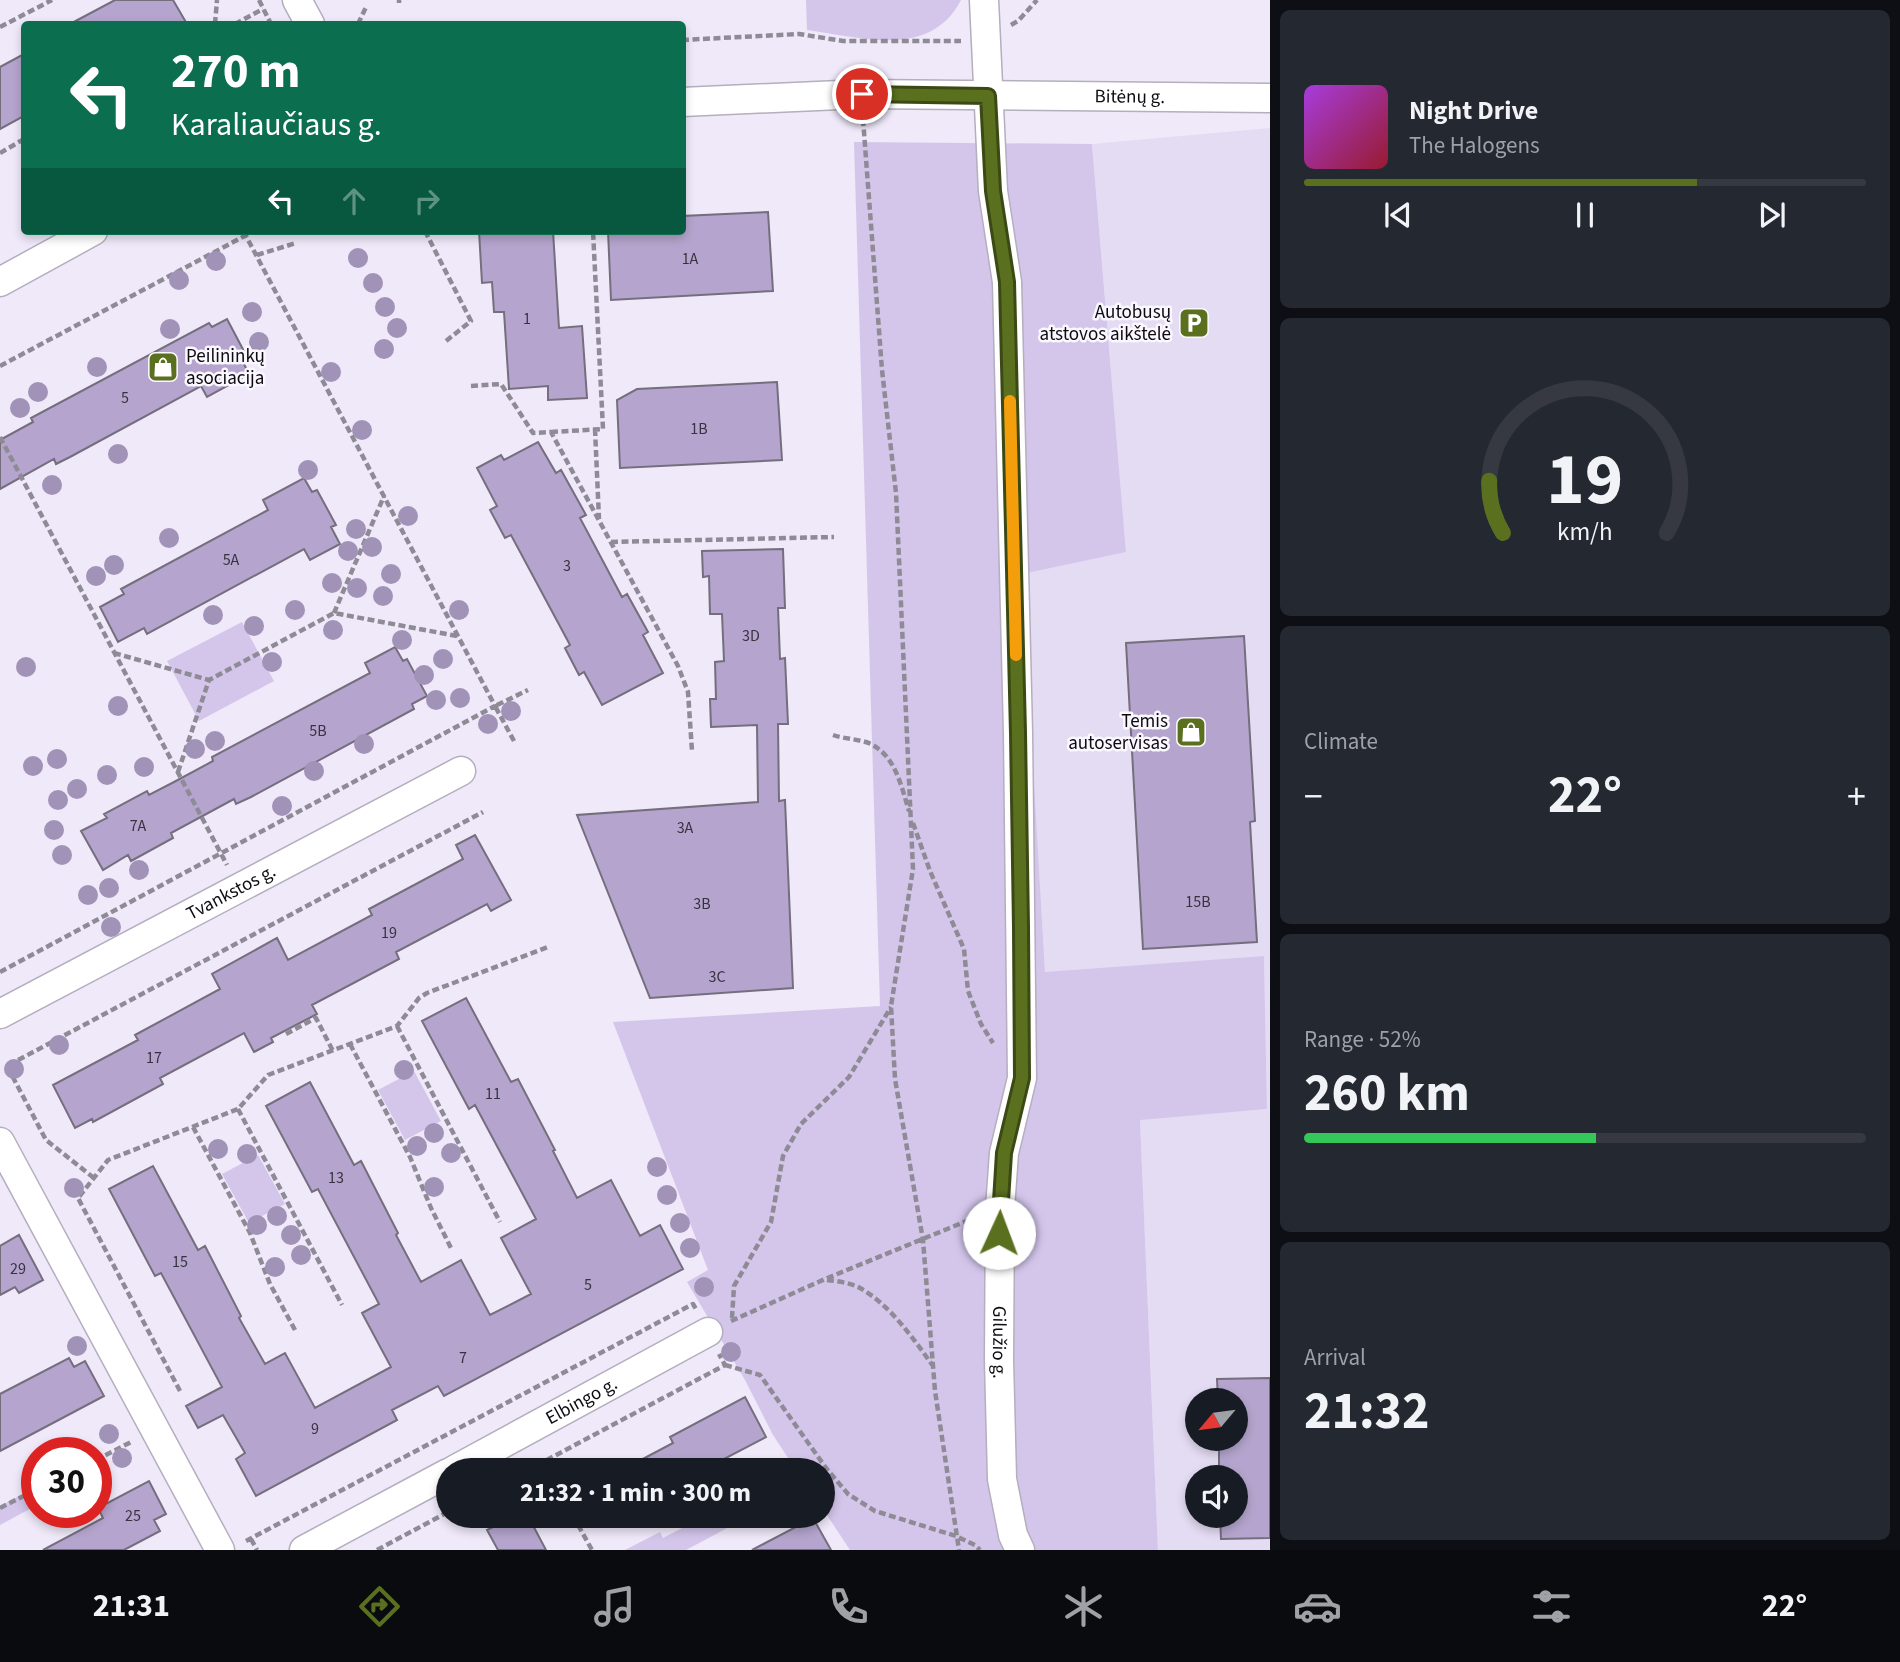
<!DOCTYPE html>
<meta charset="utf-8">
<style>
:root{--surface:#171b24;--page:#242831;--text:#f1f3f6;--muted:#9ea1a6;--line:#363941;--accent:#5b701f}
body{margin:0;font-family:"Source Sans 3",sans-serif;background:var(--page);color:var(--text);height:100vh;display:flex;flex-direction:column;font-size:26px;white-space:nowrap}
*{box-sizing:border-box;margin:0}
p{font-size:23px;color:var(--muted)}
.icon{flex:none;width:38px;height:38px;fill:none;stroke:currentColor;stroke-width:2;stroke-linecap:round;stroke-linejoin:round}
.map{position:relative;flex:1;overflow:hidden}
.details{display:flex;flex-direction:column;gap:10px;padding:10px;background:#0d0f14;width:630px}
.details>*{flex:none}
.top-card{position:absolute;left:21px;top:21px;width:665px;height:214px;border-radius:7px;box-shadow:0 4px 10px #0003;background:#0b6e4f;color:#fff;overflow:hidden}
.needle{width:46px;rotate:241deg}
.buttons{position:absolute;left:1185px;top:1388px;display:grid;gap:14px}
.buttons a{display:grid;place-items:center;width:63px;height:63px;border-radius:50%;background:var(--surface);box-shadow:0 4px 10px #0003;font-size:35px}
.speed{position:absolute;left:21px;top:1437px;display:flex;gap:14px;font-size:35px;font-weight:700;text-align:center}
.speed>*{display:grid;place-content:center;width:91px;height:91px;border-radius:50%;background:var(--surface);box-shadow:0 4px 10px #0003;line-height:1}
.speed .limit{border:10px solid #d22;background:#fff;color:#111}
.pin{position:absolute;display:grid;place-items:center;width:60px;height:60px;color:#fff;margin:-30px;border:4px solid #fff;border-radius:50%;box-shadow:0 2px 7px #0007}
.me{position:absolute;width:77px;margin:-38px;rotate:2deg;stroke-linejoin:round;filter:drop-shadow(0 0 5px #0008)}
.turn{display:flex;align-items:center;gap:24px;height:147px;padding:0 35px;font-size:32px}
.turn .icon{width:91px;height:91px;stroke-width:2.5}
.turn b{display:block;font-size:49px;line-height:60px}
.lanes{display:flex;align-items:center;height:66px;padding:0 35px;background:#0003;justify-content:center;gap:35px;direction:ltr}
.lanes .off{opacity:.35}
.big{font-size:52px;font-weight:700;line-height:1.1}
.details .widget{flex:1;display:flex;flex-direction:column;justify-content:center;gap:10px;min-width:0;padding:0 24px;border-radius:10px;background:var(--page)}
.details .dial{align-items:center;gap:0}
.dial svg{height:182px;overflow:visible;fill:none;stroke:var(--line);stroke-width:7;stroke-linecap:round;text-anchor:middle}
.dial text{fill:var(--text);stroke:none}
.song{display:flex;align-items:center;gap:21px}
.cover{width:84px;height:84px;border-radius:10px;background:linear-gradient(135deg,hsl(280 70% 55%),hsl(350 70% 35%))}
.played{height:7px;border-radius:4px;background:linear-gradient(90deg,var(--accent) 70%,var(--line) 70%)}
.keys{display:flex;justify-content:space-around;direction:ltr}
.heat{display:flex;justify-content:space-between;align-items:center;font-size:38px;direction:ltr}
.charge{height:10px;border-radius:5px;background:linear-gradient(90deg,#34c759 52%,var(--line) 0)}
.trip{position:absolute;left:436px;top:1458px;width:399px;height:70px;border-radius:35px;background:var(--surface);box-shadow:0 4px 10px #0003;font-weight:700;line-height:70px;text-align:center}
.tabs{display:flex;height:112px;justify-content:space-around;align-items:center;background:#090b0e;color:var(--muted)}
.tabs .icon{width:49px;height:49px}
.tabs .on{color:var(--accent)}
.tabs b{font-size:32px;color:var(--text)}
main{display:flex;flex:1;min-height:0}
.map>svg:first-child{display:block}
.built{fill:#e4dcf3;fill-rule:evenodd}
.green{fill:#d4c6eb}
.building{fill:#b5a5ce;stroke:#746e7d;stroke-width:2}
.lines{fill:none;stroke-linecap:round;stroke-linejoin:round}
.minor-casing{stroke:#b4aebe;stroke-width:31}
.path{stroke:#8f8b96;stroke-width:4.5;stroke-dasharray:7 3.5;stroke-linecap:butt}
.minor{stroke:#fff;stroke-width:28}
.tree{fill:#a192b7}
.route-casing{stroke:#3b4914;stroke-width:18}
.route{stroke:#5b701f;stroke-width:12}
.slow{stroke:#f59e0b;stroke-width:12}
.labels{text-anchor:middle;dominant-baseline:central;stroke-width:5;stroke-linejoin:round;paint-order:stroke}
.number-label{font-size:16px;fill:#373240}
.street-label{font-size:19px;fill:#0d0b10;stroke:#faf8fe}
.poi-label{font-size:19px;fill:#0d0b10;stroke:#faf8fe;text-anchor:end}
</style>
<main>
<div class="map">
<svg width="1270" height="1550" viewBox="0 0 1270 1550">
<rect width="100%" height="100%" fill="#efe9f9"/>
<path class="built" d="M1270 128V1550H1158L1140 1119 1267 1109 1264 956 1045 973 1022 573 1126 552 1092 144ZM1197 1400H1236V1438H1197ZM1197 1477H1236V1516H1197Z"/>
<path class="green" d="M806 0H961C930 60 860 37 807 30Z
M854 142 1092 144 1126 552 1022 574 1045 972 1264 956 1267 1109 1140 1120 1158 1550H850L823 1509 822 1470H796L773 1435 745 1380 687 1282 708 1270 613 1022 880 1006Z
M242 622 274 681 199 721 167 661Z
M414 1071 441 1121 405 1140 378 1090Z
M258 1155 285 1204 249 1223 222 1174Z
M37 1475V1505L0 1525V1506L31 1490 26 1481Z
M705 1516H737L728 1520 731 1526 686 1550H625L660 1532 663 1538Z"/>
<path class="building" d="M115 0H173L187 24H70Z
M24 54V116L0 129V67Z
M768 212 773 291 611 300 608 231H682V216Z
M479 231H553L559 328 582 326 587 398 548 400V386L509 389 504 312H494L492 282 482 283Z
M227 319 247 357 242 360 249 374 207 397 201 386 70 457 56 464 54 459 0 489V440L33 422 31 418 209 323 212 327Z
M777 382 782 460 620 468 617 400 637 389Z
M538 442 556 473 561 470 586 515 580 518 622 597 627 594 648 632 643 635 663 673 602 705 584 672 579 675 565 648 570 645 511 535 505 538 490 510 497 506 477 468 501 455 504 460Z
M304 478 312 492 317 490 336 525 331 527 340 544 310 560 304 549 147 634 144 628 118 642 100 607 124 594 121 589 268 510 263 500Z
M783 549 785 608H778L780 659 785 658 788 724H778L779 801 785 800 793 988 650 998 577 815 758 802 757 725 711 727 710 699H716L715 662 724 661 722 614H710L709 576 703 577 702 551Z
M1244 636 1255 821 1250 822 1257 942 1143 949 1126 643Z
M395 647 403 661 407 659 427 696 412 704 414 709 251 797 236 804 234 799 171 833 173 838 131 861 128 855 103 870 81 831 107 818 104 814 147 791 149 795 174 782 213 761 212 757 370 673 365 663Z
M475 835 511 900 491 911 487 904 396 952 399 959 312 1005 317 1014 271 1038 273 1042 254 1052 244 1033 160 1078 163 1084 93 1122 92 1119 75 1128 53 1085 138 1040 135 1035 220 989 212 974 277 938 288 960 372 915 369 909 463 859 456 845Z
M466 998 511 1082 518 1079 555 1150 553 1151 577 1198 611 1180 640 1236 660 1225 683 1269 444 1396 438 1386 392 1410 397 1420 256 1496 236 1459 245 1453 223 1415 198 1428 186 1406 222 1387 161 1273 155 1276 109 1189 153 1166 198 1250 205 1246 241 1316 239 1318 265 1364 285 1353 315 1408 391 1367 362 1313 379 1304 318 1189 312 1192 266 1106 310 1082 354 1165 361 1161 398 1233 396 1235 421 1282 461 1260 490 1315 531 1294 501 1238 536 1219 475 1105 469 1109 422 1021Z
M19 1235 43 1280 19 1293 15 1287 0 1295V1246Z
M69 1358 74 1367 85 1361 104 1396 0 1451V1394Z
M1270 1378V1538L1221 1539 1220 1516H1236V1477H1219V1438H1236V1400H1218L1217 1379Z
M745 1397 766 1437 703 1470H622L673 1443 670 1437Z
M149 1481 166 1514 154 1520 160 1531 124 1550H43L103 1518 98 1508Z
M515 1516H528L546 1550H498L487 1530Z
M813 1518 831 1550H752Z"/>
<g class="lines">
<g class="minor-casing">
<g id="minor">
<path d="M297 0 310 24"/>
<path id="s1" d="M984 0 993 191 1007 282 1018 733 1022 1078 1004 1153 1000 1208 999 1360 1002 1479 1013 1535 1020 1550"/>
<path id="s2" d="M682 102 862 94 1270 98"/>
<path d="M0 282 93 231"/>
<path id="s3" d="M0 1014 461 771"/>
<path d="M0 1142 220 1550"/>
<path id="s4" d="M454 1470 708 1332"/>
<path d="M304 1550 448 1473"/>
</g>
</g>
<path class="path" d="M259 0 271 24
M399 3V0
M215 24 217 0
M235 24 263 9
M358 24 367 5
M1011 25 1018 21 1037 0
M0 27 52 0
M682 40 799 34 843 41H961
M863 119 882 370 896 493 913 869 891 1006 895 1079 923 1240 935 1391 959 1550
M0 153 24 139
M425 231 471 321 446 341
M257 255 296 243
M0 366 254 231
M471 386 501 384 533 433 551 432 678 666 688 692 692 751
M595 429 599 519
M551 432 603 429 593 231
M0 437 227 865
M611 542 834 537
M334 613 384 496
M114 653 209 680
M833 735C844 739 860 739 871 744 896 757 901 786 909 811
M514 741 495 706 528 690
M178 772 209 680 334 613 457 636
M913 823 930 871 964 949 968 991 981 1024 993 1043
M0 972 495 706 246 236
M397 1026 500 1222
M286 1034 316 1018 333 1051
M350 1044 410 1157 431 1208 451 1248
M238 1109 342 1305
M193 1127 250 1233 270 1284 295 1330
M94 1178 46 1140 7 1066 483 812
M827 1280C837 1281 851 1283 860 1288 890 1305 913 1338 933 1366
M732 1318 734 1286 771 1222 783 1156 801 1124 849 1077 891 1007
M731 1321 825 1279 974 1218
M725 1365 760 1375 826 1468 848 1494 875 1511 956 1536 975 1545 980 1550
M180 1391 78 1198 108 1160 238 1109 268 1075 397 1026 419 998 427 993 548 947
M96 1460 133 1441
M528 1470 725 1365 719 1354
M37 1479 34 1480 37 1486
M0 1508 37 1489
M573 1516 592 1550
M251 1539 257 1550
M246 1541 693 1304 696 1309
M377 1550 448 1512"/>
<use href="#minor" class="minor"/>
</g>
<g class="tree">
<circle cx="358" cy="258" r="10"/>
<circle cx="216" cy="261" r="10"/>
<circle cx="179" cy="280" r="10"/>
<circle cx="373" cy="283" r="10"/>
<circle cx="385" cy="307" r="10"/>
<circle cx="252" cy="312" r="10"/>
<circle cx="397" cy="328" r="10"/>
<circle cx="170" cy="329" r="10"/>
<circle cx="259" cy="342" r="10"/>
<circle cx="384" cy="349" r="10"/>
<circle cx="97" cy="367" r="10"/>
<circle cx="331" cy="372" r="10"/>
<circle cx="38" cy="392" r="10"/>
<circle cx="20" cy="408" r="10"/>
<circle cx="362" cy="430" r="10"/>
<circle cx="118" cy="454" r="10"/>
<circle cx="308" cy="470" r="10"/>
<circle cx="52" cy="485" r="10"/>
<circle cx="408" cy="516" r="10"/>
<circle cx="356" cy="529" r="10"/>
<circle cx="169" cy="538" r="10"/>
<circle cx="372" cy="547" r="10"/>
<circle cx="348" cy="551" r="10"/>
<circle cx="114" cy="565" r="10"/>
<circle cx="391" cy="574" r="10"/>
<circle cx="96" cy="576" r="10"/>
<circle cx="332" cy="583" r="10"/>
<circle cx="357" cy="588" r="10"/>
<circle cx="383" cy="596" r="10"/>
<circle cx="295" cy="610" r="10"/>
<circle cx="459" cy="610" r="10"/>
<circle cx="213" cy="615" r="10"/>
<circle cx="254" cy="626" r="10"/>
<circle cx="333" cy="630" r="10"/>
<circle cx="402" cy="640" r="10"/>
<circle cx="443" cy="659" r="10"/>
<circle cx="272" cy="662" r="10"/>
<circle cx="26" cy="667" r="10"/>
<circle cx="424" cy="675" r="10"/>
<circle cx="460" cy="698" r="10"/>
<circle cx="436" cy="700" r="10"/>
<circle cx="118" cy="706" r="10"/>
<circle cx="511" cy="711" r="10"/>
<circle cx="488" cy="724" r="10"/>
<circle cx="215" cy="741" r="10"/>
<circle cx="364" cy="744" r="10"/>
<circle cx="195" cy="749" r="10"/>
<circle cx="57" cy="759" r="10"/>
<circle cx="33" cy="766" r="10"/>
<circle cx="144" cy="767" r="10"/>
<circle cx="314" cy="771" r="10"/>
<circle cx="107" cy="775" r="10"/>
<circle cx="77" cy="789" r="10"/>
<circle cx="58" cy="800" r="10"/>
<circle cx="282" cy="806" r="10"/>
<circle cx="54" cy="830" r="10"/>
<circle cx="62" cy="855" r="10"/>
<circle cx="139" cy="870" r="10"/>
<circle cx="109" cy="888" r="10"/>
<circle cx="88" cy="895" r="10"/>
<circle cx="111" cy="927" r="10"/>
<circle cx="59" cy="1045" r="10"/>
<circle cx="14" cy="1069" r="10"/>
<circle cx="404" cy="1070" r="10"/>
<circle cx="434" cy="1133" r="10"/>
<circle cx="417" cy="1146" r="10"/>
<circle cx="218" cy="1149" r="10"/>
<circle cx="451" cy="1153" r="10"/>
<circle cx="247" cy="1154" r="10"/>
<circle cx="657" cy="1167" r="10"/>
<circle cx="434" cy="1187" r="10"/>
<circle cx="74" cy="1188" r="10"/>
<circle cx="667" cy="1195" r="10"/>
<circle cx="277" cy="1216" r="10"/>
<circle cx="680" cy="1223" r="10"/>
<circle cx="257" cy="1225" r="10"/>
<circle cx="291" cy="1235" r="10"/>
<circle cx="690" cy="1248" r="10"/>
<circle cx="301" cy="1255" r="10"/>
<circle cx="275" cy="1267" r="10"/>
<circle cx="704" cy="1287" r="10"/>
<circle cx="77" cy="1346" r="10"/>
<circle cx="731" cy="1352" r="10"/>
<circle cx="109" cy="1434" r="10"/>
<circle cx="122" cy="1458" r="10"/>
</g>
<g class="lines">
<g class="route-casing">
<path id="route" d="M862 94 988 96 993 191 1007 282 1018 733 1021 927 1022 1078 1004 1153 999 1233"/>
</g>
<use href="#route" class="route"/>
<path class="slow" d="M1010 401 1016 655"/>
</g>
<defs>
<g id="parking-square" transform="scale(1.575)"><rect x="-9" y="-9" width="18" height="18" rx="4" fill="#5b701f" stroke="#faf8fe"/><path d="M-3.5-5.5H1a3.5 3.5 0 0 1 0 7H-1V5.5H-3.5ZM-1-3.4V-.6H.8a1.4 1.4 0 0 0 0-2.8Z" fill="#fff"/></g>
<g id="shop-square" transform="scale(1.575)"><rect x="-9" y="-9" width="18" height="18" rx="4" fill="#5b701f" stroke="#faf8fe"/><path d="M-5-2.5h2.3a2.7 3.5 0 0 1 5.4 0H5L5.5 6h-11ZM-1.5-2.5h3a1.5 2.3 0 0 0-3 0Z" fill="#fff"/></g>
</defs>
<g fill-rule="evenodd">
<use href="#parking-square" x="1194" y="323"/>
<use href="#shop-square" x="163" y="367"/>
<use href="#shop-square" x="1191" y="732"/>
</g>
<g class="labels">
<g class="number-label">
<text x="690" y="259">1A</text>
<text x="527" y="319">1</text>
<text x="125" y="398">5</text>
<text x="699" y="429">1B</text>
<text x="231" y="560">5A</text>
<text x="567" y="566">3</text>
<text x="751" y="636">3D</text>
<text x="318" y="731">5B</text>
<text x="138" y="826">7A</text>
<text x="685" y="828">3A</text>
<text x="1198" y="902">15B</text>
<text x="702" y="904">3B</text>
<text x="389" y="933">19</text>
<text x="717" y="977">3C</text>
<text x="154" y="1058">17</text>
<text x="493" y="1094">11</text>
<text x="336" y="1178">13</text>
<text x="180" y="1262">15</text>
<text x="18" y="1269">29</text>
<text x="588" y="1285">5</text>
<text x="463" y="1358">7</text>
<text x="315" y="1429">9</text>
<text x="133" y="1516">25</text>
</g>
<g class="street-label">
<text stroke="none"><textPath href="#s2" startOffset="448">Bitėnų g.</textPath></text>
<text stroke="none"><textPath href="#s3" startOffset="261">Tvankstos g.</textPath></text>
<text stroke="none"><textPath href="#s1" startOffset="1346">Gilužio g.</textPath></text>
<text stroke="none"><textPath href="#s4" startOffset="145">Elbingo g.</textPath></text>
</g>
<g class="poi-label">
<text x="1171" y="312">Autobusų<tspan x="1171" dy="22">atstovos aikštelė</tspan></text>
<text x="186" y="356" text-anchor="start">Peilininkų<tspan x="186" dy="22">asociacija</tspan></text>
<text x="1168" y="721">Temis<tspan x="1168" dy="22">autoservisas</tspan></text>
</g>
</g>
</svg>
<div class="buttons">
<a><svg class="needle" viewBox="-14 -14 28 28"><path d="M0-13l5 13h-10z" fill="#e53935"/><path d="M0 13l5-13h-10z" fill="#9ea1a6"/></svg></a>
<a><svg class="icon" aria-label="sound" viewBox="0 0 24 24"><path d="M4 9h4l5-4v14l-5-4H4zM17 9q2 3 0 6"/></svg></a>
</div>
<div class="speed"><div class="limit">30</div></div>
<div class="pin" style="left:862px;top:94px;background:#d93025"><svg class="icon" aria-label="arrive" viewBox="0 0 24 24"><path d="M6 21V4h12l-3 4 3 4H6"/></svg></div>
<svg class="me" style="left:999px;top:1233px" viewBox="-20 -20 40 40"><circle r="19" fill="#fff"/><path d="M0-13L10 11 0 6-10 11z" fill="#5b701f"/></svg>
<div class="trip">21:32 · 1 min · 300 m</div>
<div class="top-card">
<div class="turn"><svg class="icon" aria-label="left" viewBox="0 0 24 24"><path d="M17 20v-9H6M10 6l-5 5 5 5"/></svg><div><b>270 m</b>Karaliaučiaus g.</div></div>
<div class="lanes"><svg class="icon" aria-label="left" viewBox="0 0 24 24"><path d="M17 20v-9H6M10 6l-5 5 5 5"/></svg><svg class="icon off" aria-label="ahead" viewBox="0 0 24 24"><path d="M12 20V5M6 11l6-6 6 6"/></svg><svg class="icon off" aria-label="right" viewBox="0 0 24 24"><path d="M7 20v-9h11M14 6l5 5-5 5"/></svg></div>
</div>
</div>
<section class="details">
<div class="widget">
<div class="song"><i class="cover"></i><div><b>Night Drive</b><p>The Halogens</p></div></div>
<div class="played"></div>
<div class="keys"><svg class="icon" aria-label="previous" viewBox="0 0 24 24"><path d="M18 5L8 12l10 7zM5 5v14"/></svg><svg class="icon" aria-label="pause" viewBox="0 0 24 24"><path d="M8 5v14M16 5v14"/></svg><svg class="icon" aria-label="next" viewBox="0 0 24 24"><path d="M6 5l10 7-10 7zM19 5v14"/></svg></div>
</div>
<div class="widget dial"><svg viewBox="0 0 100 80">
<path d="M14 69A42 42 0 1 1 86 69"/>
<path d="M14 69A42 42 0 0 1 8 46" stroke="#5b701f"/>
<text x="50" y="56" font-size="32" font-weight="700">19</text>
<text x="50" y="72" font-size="11">km/h</text>
</svg></div>
<div class="widget"><p>Climate</p>
<div class="heat"><a>−</a><b class="big">22°</b><a>+</a></div>
</div>
<div class="widget"><p>Range · 52%</p><b class="big">260 km</b><div class="charge"></div></div>
<div class="widget"><p>Arrival</p><b class="big">21:32</b></div>
</section>
</main>
<nav class="tabs">
<b>21:31</b>
<svg class="icon on" aria-label="directions" viewBox="0 0 24 24"><path d="M12 3l9 9-9 9-9-9zM9 14v-3h6M13 9l2 2-2 2"/></svg>
<svg class="icon" aria-label="music" viewBox="0 0 24 24"><path d="M9 18V5l10-2v13"/><circle cx="6" cy="18" r="3"/><circle cx="16" cy="16" r="3"/></svg>
<svg class="icon" aria-label="phone" viewBox="0 0 24 24"><path d="M5 4h4l2 5-3 2q2 4 5 5l2-3 5 2v4C11 20 4 13 5 4z"/></svg>
<svg class="icon" aria-label="climate" viewBox="0 0 24 24"><path d="M12 3v18M4 7l16 10M4 17L20 7"/></svg>
<svg class="icon" aria-label="car" viewBox="0 0 24 24"><path d="M5 17H2v-5l4-1 3-4h7l3 4 3 1v5h-3M9 17h6M6 11h13"/><circle cx="7" cy="17" r="2"/><circle cx="17" cy="17" r="2"/></svg>
<svg class="icon" aria-label="filters" viewBox="0 0 24 24"><path d="M4 7h16M4 17h16"/><circle cx="9" cy="7" r="2"/><circle cx="15" cy="17" r="2"/></svg>
<b>22°</b>
</nav>
